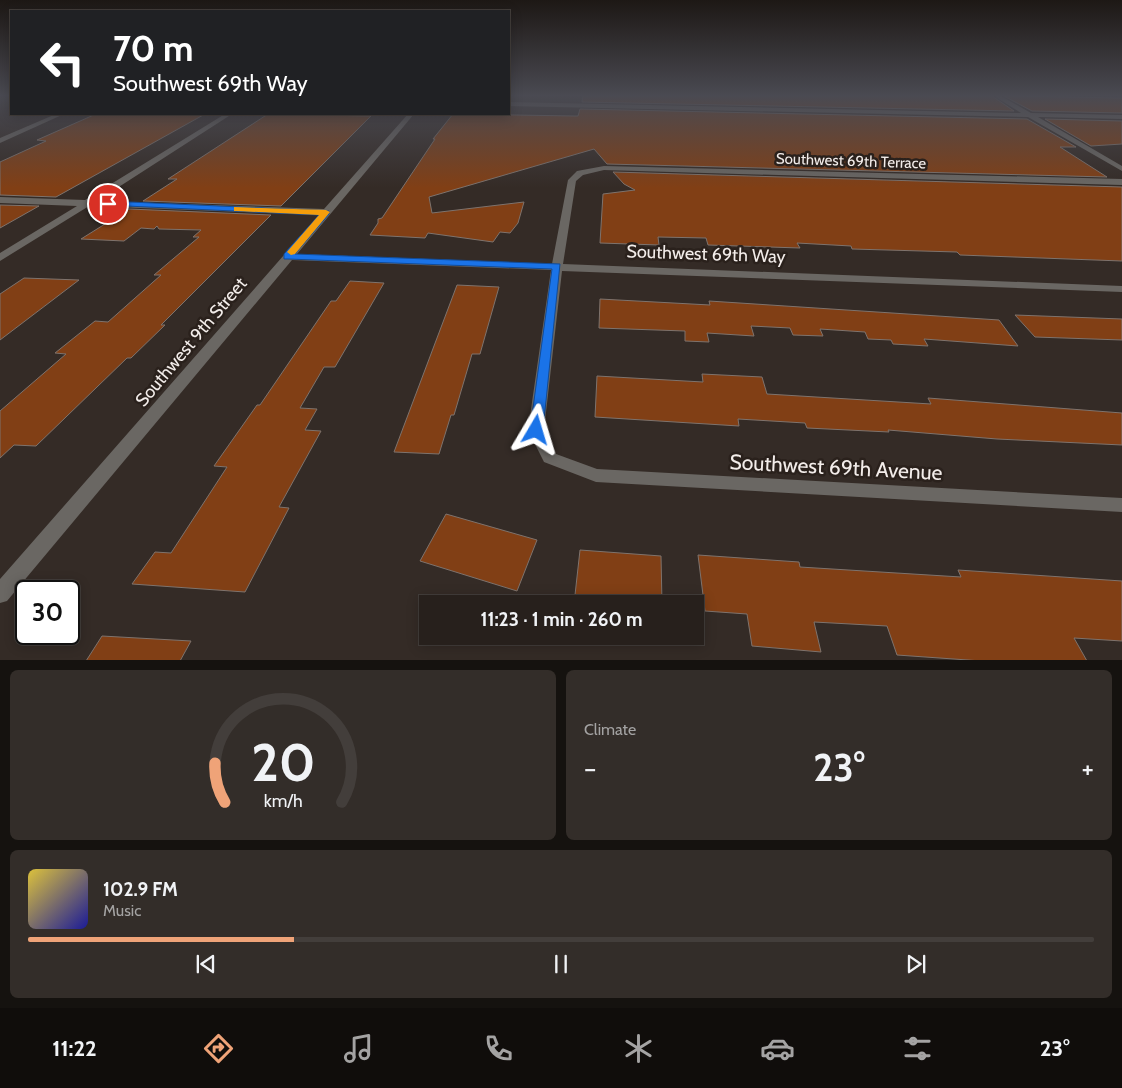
<!DOCTYPE html>
<meta charset="utf-8">
<style>
:root{--surface:#27201c;--page:#332d29;--text:#f1f3f6;--muted:#a4a3a3;--line:#433e3b;--accent:#efa378}
body{margin:0;font-family:Cabin,sans-serif;background:var(--page);color:var(--text);height:100vh;display:flex;flex-direction:column;font-size:19px;white-space:nowrap}
*{box-sizing:border-box;margin:0}
p{font-size:16px;color:var(--muted)}
.icon{flex:none;width:28px;height:28px;fill:none;stroke:currentColor;stroke-width:2;stroke-linecap:round;stroke-linejoin:round}
.map{position:relative;height:660px;overflow:hidden}
.sheet{display:flex;flex-direction:column;gap:10px;padding:10px;background:#15120f;flex:1}
.sheet>*{flex:none}
.guide{position:absolute;left:10px;top:10px;width:500px;height:105px;border-radius:0px;box-shadow:0 2px 12px #0003,0 0 0 1px var(--line);background:#202124;color:#fff;overflow:hidden}
.speed{position:absolute;left:15px;top:580px;display:flex;gap:10px;font-size:25px;font-weight:700;text-align:center}
.speed>*{display:grid;place-content:center;width:65px;height:65px;border-radius:50%;background:var(--surface);box-shadow:0 2px 12px #0003,0 0 0 1px var(--line);line-height:1}
.speed .limit{border:2px solid #111;border-radius:8px;background:#fff;color:#111}
.pin{position:absolute;display:grid;place-items:center;width:42px;height:42px;color:#fff;margin:-21px;border:2px solid #fff;border-radius:50%;box-shadow:0 1px 5px #0007}
.me{position:absolute;width:55px;margin:-28px;rotate:7deg;stroke-linejoin:round;filter:drop-shadow(0 0 4px #0008)}
.turn{display:flex;align-items:center;gap:18px;height:105px;padding:0 20px;font-size:22px}
.turn .icon{width:65px;height:65px;stroke-width:2.5}
.turn b{display:block;font-size:35px;line-height:42px}
.big{font-size:38px;font-weight:700;line-height:1.1}
.sheet .tile{flex:1;display:flex;flex-direction:column;justify-content:center;gap:8px;min-width:0;padding:0 18px;border-radius:8px;background:var(--page)}
.sheet .dial{align-items:center;gap:0}
.dial svg{height:130px;overflow:visible;fill:none;stroke:var(--line);stroke-width:7;stroke-linecap:round;text-anchor:middle}
.dial text{fill:var(--text);stroke:none}
.song{display:flex;align-items:center;gap:15px}
.cover{width:60px;height:60px;border-radius:8px;background:linear-gradient(135deg,hsl(50 70% 55%),hsl(240 70% 35%))}
.played{height:5px;border-radius:2px;background:linear-gradient(90deg,var(--accent) 25%,var(--line) 25%)}
.keys{display:flex;justify-content:space-around;direction:ltr}
.heat{display:flex;justify-content:space-between;align-items:center;font-size:28px;direction:ltr}
.sheet .tiles{flex:1;display:grid;gap:10px;grid-template-columns:1fr 1fr}
.tile:last-child{grid-column:span 2}
.trip{position:absolute;left:419px;top:595px;width:285px;height:50px;border-radius:0px;background:var(--surface);box-shadow:0 2px 12px #0003,0 0 0 1px var(--line);font-weight:700;line-height:50px;text-align:center}
.dock{display:flex;height:80px;justify-content:space-around;align-items:center;background:#100d0b;color:var(--muted)}
.dock .icon{width:35px;height:35px}
.dock .current{color:var(--accent)}
.dock b{font-size:22px;color:var(--text)}
.map>svg:first-child{display:block}
.building{fill:#813f15;stroke:#7e736d}
.lines{fill:none;stroke-linecap:round;stroke-linejoin:round}
.minor{fill:#6a6763;fill-rule:evenodd}
.route{fill:#1a73e8;stroke:#114b97}
.slow{fill:#f59e0b}
.labels{text-anchor:middle;dominant-baseline:central;stroke-width:5;stroke-linejoin:round;paint-order:stroke}
.far-street-label{font-size:15px;fill:#f3edea;stroke:#2a211c}
.street-label{font-size:18px;fill:#f3edea;stroke:#2a211c}
.near-street-label{font-size:21px;fill:#f3edea;stroke:#2a211c}
</style>
<div class="map">
<svg width="1122" height="661" viewBox="0 0 1122 661">
<rect width="100%" height="100%" fill="#342b26"/>
<path class="building" d="M583 96H992L1014 111 582 102Z
M1004 96 1122 98V113L1032 111Z
M580 109 1027 119 1076 147H1060L1107 177 607 164 594 149 429 197 432 213 524 202 518 223 510 233 500 232 493 242 428 233 425 238 370 235 378 223V219L382 218 435 139H433L453 114 575 116H578Z
M96 114H205L56 197 0 195V162L46 141 37 140Z
M268 114 371 116 281 206 143 201 177 179H168Z
M1045 119 1122 121V144L1091 146Z
M613 172 1122 187V261L960 255 957 252 852 249 851 246 797 243 800 248 708 245 706 238 658 237 659 245 600 243 603 194 635 190 624 184Z
M0 205 39 206 0 228Z
M129 209 271 215 161 325H165L131 358H127L36 446 14 445 0 458V411L66 354 55 353 95 321 108 322 161 275H154L199 237H193L201 230 159 229 157 226 154 229 141 228 124 241 81 239Z
M24 278 79 280 0 340V294Z
M350 281 384 283 335 367H324L300 408 317 409 305 430 321 431 279 507 289 508 245 592 132 584 155 552 171 553 227 467 214 466 257 405H260L331 301H336Z
M457 285 499 287 480 354H472L454 415H451L439 454 394 452Z
M600 299 710 305 709 301 999 320 1018 346 924 339 928 346 893 344 891 340 868 339 865 332 820 329 823 336 793 335 790 328 751 326 754 336 707 333 709 342 685 341V331L599 328Z
M1015 315 1122 319V340L1035 337Z
M702 374 762 377 767 394 931 404 928 398 1122 413V445L997 439 888 430 889 432 807 428 805 423 738 419 739 426 595 417 597 376 703 382Z
M446 514 537 540 517 591 420 561Z
M580 550 661 556 662 604H574Z
M698 555 799 562 800 567 961 577 958 570 1122 581V641L1074 638 1087 661H982L897 655 887 626 814 622 821 652 752 646 747 614 705 611Z
M102 636 191 641 180 661H86Z"/>
<g class="lines">
<path class="minor" d="M994 96H1001L1031 113 1122 115V119L1038 117 1122 166V171L1028 117 509 106V102L1021 113Z
M56 114H64L0 143V138Z
M225 114H232L97 201 324 209 408 114H414L297 254 552 264 568 180 577 171 604 166 1122 179V185L604 170 583 175 576 181 563 264 1122 286V292L562 271 544 430 556 454 597 469 1122 498V512L596 482 544 462 528 430 551 270 292 260 7 601 0 603V579L319 215 89 206 0 261V253L77 206 0 203V197L85 200Z"/>
</g>
<linearGradient id="sky" x2="0" y2="1"><stop stop-color="#1d1815"/><stop offset="0.51" stop-color="#4a4a52"/><stop offset="1" stop-color="#4a4a52" stop-opacity="0"/></linearGradient>
<rect width="1122" height="188" fill="url(#sky)"/>
<path class="route" d="M108 201 329 211V214L295 254 560 264 543 430 536 435 530 430 552 269 288 259H284V254L319 215 105 205V202Z"/>
<path class="slow" d="M234 207 326 210 330 212 295 254 291 255 287 252 319 215 236 211H234Z"/>
<g class="labels">
<g class="far-street-label">
<text transform="translate(851 161) rotate(2)">Southwest 69th Terrace</text>
</g>
<g class="street-label">
<text transform="translate(706 254) rotate(2)">Southwest 69th Way</text>
<text transform="translate(191 342) rotate(-50)">Southwest 9th Street</text>
</g>
<g class="near-street-label">
<text transform="translate(836 467) rotate(3)">Southwest 69th Avenue</text>
</g>
</g>
</svg>
<div class="speed"><div class="limit">30</div></div>
<div class="pin" style="left:108px;top:204px;background:#d93025"><svg class="icon" aria-label="arrive" viewBox="0 0 24 24"><path d="M6 21V4h12l-3 4 3 4H6"/></svg></div>
<svg class="me" style="left:536px;top:430px" viewBox="-20 -20 40 40"><path d="M0-17L14 15 0 8-14 15z" fill="#1a73e8" stroke="#fff" stroke-width="4"/></svg>
<div class="trip">11:23 · 1 min · 260 m</div>
<div class="guide">
<div class="turn"><svg class="icon" aria-label="left" viewBox="0 0 24 24"><path d="M17 20v-9H6M10 6l-5 5 5 5"/></svg><div><b>70 m</b>Southwest 69th Way</div></div>
</div>
</div>
<section class="sheet">
<div class="tiles">
<div class="tile dial"><svg viewBox="0 0 100 80">
<path d="M14 69A42 42 0 1 1 86 69"/>
<path d="M14 69A42 42 0 0 1 8 45" stroke="#efa378"/>
<text x="50" y="56" font-size="32" font-weight="700">20</text>
<text x="50" y="72" font-size="11">km/h</text>
</svg></div>
<div class="tile"><p>Climate</p>
<div class="heat"><a>−</a><b class="big">23°</b><a>+</a></div>
</div>
<div class="tile">
<div class="song"><i class="cover"></i><div><b>102.9 FM</b><p>Music</p></div></div>
<div class="played"></div>
<div class="keys"><svg class="icon" aria-label="previous" viewBox="0 0 24 24"><path d="M18 5L8 12l10 7zM5 5v14"/></svg><svg class="icon" aria-label="pause" viewBox="0 0 24 24"><path d="M8 5v14M16 5v14"/></svg><svg class="icon" aria-label="next" viewBox="0 0 24 24"><path d="M6 5l10 7-10 7zM19 5v14"/></svg></div>
</div>
</div>
</section>
<nav class="dock">
<b>11:22</b>
<svg class="icon current" aria-label="directions" viewBox="0 0 24 24"><path d="M12 3l9 9-9 9-9-9zM9 14v-3h6M13 9l2 2-2 2"/></svg>
<svg class="icon" aria-label="music" viewBox="0 0 24 24"><path d="M9 18V5l10-2v13"/><circle cx="6" cy="18" r="3"/><circle cx="16" cy="16" r="3"/></svg>
<svg class="icon" aria-label="phone" viewBox="0 0 24 24"><path d="M5 4h4l2 5-3 2q2 4 5 5l2-3 5 2v4C11 20 4 13 5 4z"/></svg>
<svg class="icon" aria-label="climate" viewBox="0 0 24 24"><path d="M12 3v18M4 7l16 10M4 17L20 7"/></svg>
<svg class="icon" aria-label="car" viewBox="0 0 24 24"><path d="M5 17H2v-5l4-1 3-4h7l3 4 3 1v5h-3M9 17h6M6 11h13"/><circle cx="7" cy="17" r="2"/><circle cx="17" cy="17" r="2"/></svg>
<svg class="icon" aria-label="filters" viewBox="0 0 24 24"><path d="M4 7h16M4 17h16"/><circle cx="9" cy="7" r="2"/><circle cx="15" cy="17" r="2"/></svg>
<b>23°</b>
</nav>
